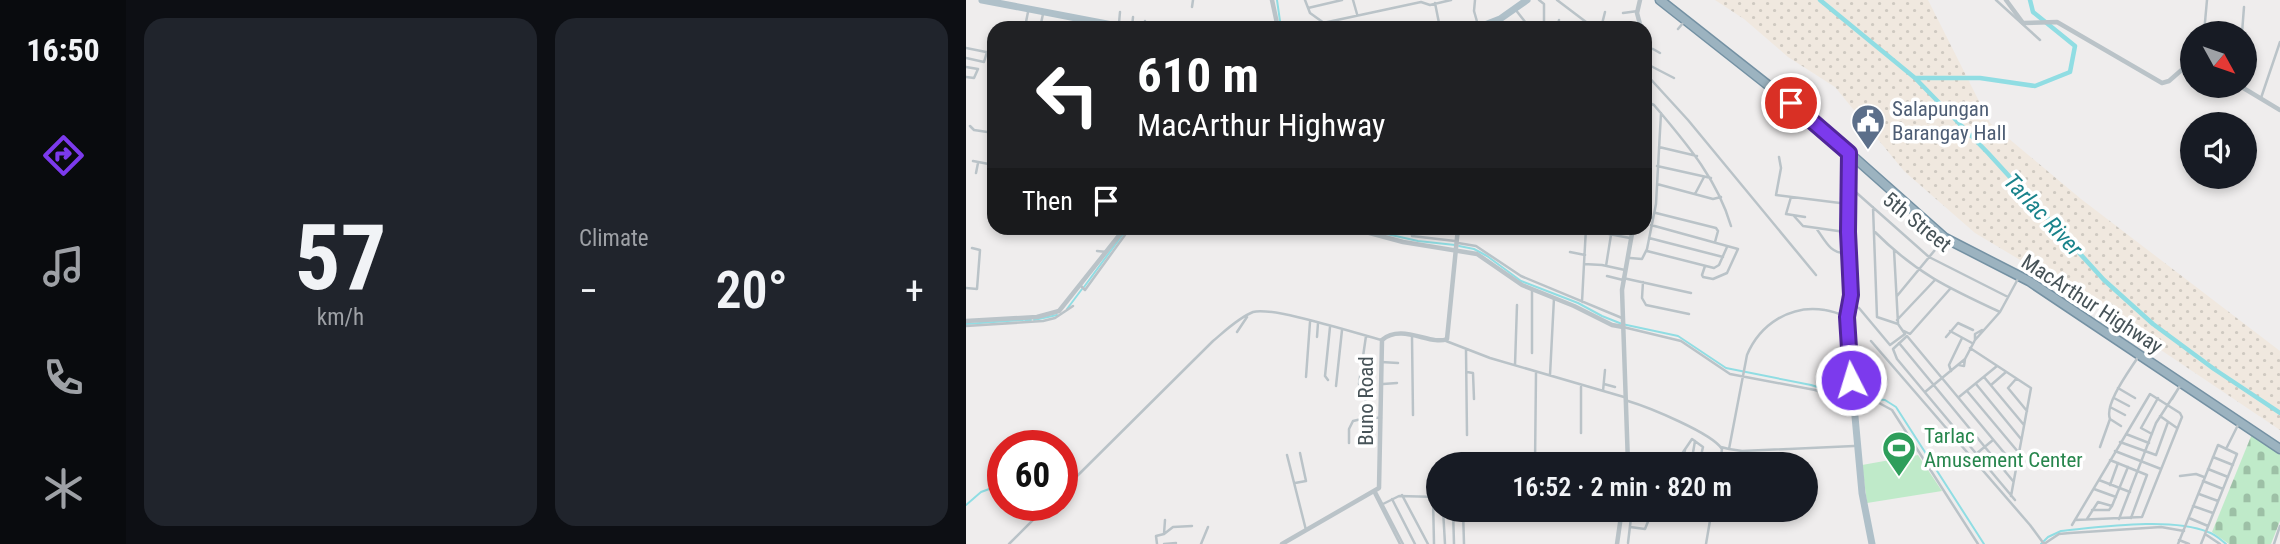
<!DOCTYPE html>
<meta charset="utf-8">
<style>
:root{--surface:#171b24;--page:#20242c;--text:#f1f3f6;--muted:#9ea1a6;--accent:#7c3aed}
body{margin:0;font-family:"Roboto Condensed",sans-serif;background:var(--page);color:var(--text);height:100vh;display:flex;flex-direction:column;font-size:26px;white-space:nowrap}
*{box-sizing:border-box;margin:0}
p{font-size:23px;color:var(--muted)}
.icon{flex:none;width:38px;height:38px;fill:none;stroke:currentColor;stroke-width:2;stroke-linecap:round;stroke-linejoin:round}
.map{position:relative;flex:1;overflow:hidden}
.details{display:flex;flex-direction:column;gap:18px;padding:18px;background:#0d0f14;width:840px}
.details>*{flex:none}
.guide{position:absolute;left:21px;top:21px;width:665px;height:214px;border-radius:21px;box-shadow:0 4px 10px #0003;background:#202124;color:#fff;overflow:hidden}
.needle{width:46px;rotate:130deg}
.controls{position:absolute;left:1214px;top:21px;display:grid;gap:14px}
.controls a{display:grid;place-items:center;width:77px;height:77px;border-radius:50%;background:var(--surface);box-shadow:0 4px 10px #0003;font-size:35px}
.speed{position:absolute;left:21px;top:430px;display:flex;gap:14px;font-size:35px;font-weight:700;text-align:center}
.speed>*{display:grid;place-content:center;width:91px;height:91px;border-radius:50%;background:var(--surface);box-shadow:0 4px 10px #0003;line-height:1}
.speed .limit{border:10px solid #d22;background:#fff;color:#111}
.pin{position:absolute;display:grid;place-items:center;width:60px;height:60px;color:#fff;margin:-30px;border:4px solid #fff;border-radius:50%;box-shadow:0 2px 7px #0007}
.me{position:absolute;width:77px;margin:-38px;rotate:355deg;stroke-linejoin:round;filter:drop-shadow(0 0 5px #0008)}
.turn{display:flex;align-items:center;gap:24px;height:147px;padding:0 35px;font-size:32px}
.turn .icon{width:91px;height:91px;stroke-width:2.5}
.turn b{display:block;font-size:49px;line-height:60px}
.then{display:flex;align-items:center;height:66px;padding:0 35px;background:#0003;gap:14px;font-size:26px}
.big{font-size:52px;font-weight:600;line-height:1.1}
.details .card{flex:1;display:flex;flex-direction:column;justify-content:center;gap:10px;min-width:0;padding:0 24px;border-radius:21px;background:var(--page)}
.details .dial{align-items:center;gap:0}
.dial b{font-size:91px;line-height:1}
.heat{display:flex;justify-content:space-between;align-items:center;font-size:38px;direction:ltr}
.details .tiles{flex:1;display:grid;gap:18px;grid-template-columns:repeat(2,1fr)}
.trip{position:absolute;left:460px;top:452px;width:392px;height:70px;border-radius:35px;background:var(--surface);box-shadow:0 4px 10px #0003;font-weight:600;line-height:70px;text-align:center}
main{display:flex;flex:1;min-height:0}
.menu{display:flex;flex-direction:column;width:126px;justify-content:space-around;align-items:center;background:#090b0e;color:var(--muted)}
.menu .icon{width:49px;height:49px}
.menu .current{color:var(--accent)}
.menu b{font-size:32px;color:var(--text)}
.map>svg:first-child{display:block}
.sand{fill:url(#sand-dots)}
.cemetery{fill:url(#cemetery-stones)}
.green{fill:#bfeac9}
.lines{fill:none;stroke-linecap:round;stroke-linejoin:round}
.stream{stroke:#90dde3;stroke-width:2}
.river{stroke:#90dde3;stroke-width:4.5}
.trunk-casing{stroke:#7491a3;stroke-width:11}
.minor{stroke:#bac3c8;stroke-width:2.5}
.tertiary{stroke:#bac3c8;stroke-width:4.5}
.primary{stroke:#afc0c9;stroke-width:7}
.trunk{stroke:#9cb3c0;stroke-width:8}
.route-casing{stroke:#51269a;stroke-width:18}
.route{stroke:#7c3aed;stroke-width:12}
.labels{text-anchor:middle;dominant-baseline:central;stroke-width:7;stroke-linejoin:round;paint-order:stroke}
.service-label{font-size:21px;fill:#4e5e75;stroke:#fff;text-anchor:start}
.street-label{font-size:21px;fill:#475358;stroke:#fff}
.leisure-label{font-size:21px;fill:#27864d;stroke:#fff;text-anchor:start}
.water-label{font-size:23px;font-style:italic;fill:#19838b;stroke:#fff}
</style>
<main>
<nav class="menu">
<b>16:50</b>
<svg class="icon current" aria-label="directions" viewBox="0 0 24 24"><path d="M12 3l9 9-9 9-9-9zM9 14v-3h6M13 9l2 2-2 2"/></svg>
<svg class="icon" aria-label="music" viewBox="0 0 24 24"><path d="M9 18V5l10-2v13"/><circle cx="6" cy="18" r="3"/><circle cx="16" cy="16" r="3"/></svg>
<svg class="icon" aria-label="phone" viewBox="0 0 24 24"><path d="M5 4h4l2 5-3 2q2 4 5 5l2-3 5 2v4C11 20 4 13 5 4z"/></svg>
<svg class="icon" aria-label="climate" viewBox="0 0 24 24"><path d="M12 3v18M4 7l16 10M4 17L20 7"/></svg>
</nav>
<section class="details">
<div class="tiles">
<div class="card dial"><b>57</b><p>km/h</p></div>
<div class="card"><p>Climate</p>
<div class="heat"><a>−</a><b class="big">20°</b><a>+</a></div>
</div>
</div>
</section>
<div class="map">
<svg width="1314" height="544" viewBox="0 0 1314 544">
<defs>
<pattern id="sand-dots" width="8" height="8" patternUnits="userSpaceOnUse" patternTransform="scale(1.75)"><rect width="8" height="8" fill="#f0e8df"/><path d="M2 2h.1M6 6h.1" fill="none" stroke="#cfc9c1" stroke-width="1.8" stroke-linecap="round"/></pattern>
<pattern id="cemetery-stones" width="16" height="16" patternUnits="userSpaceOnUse" patternTransform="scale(1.75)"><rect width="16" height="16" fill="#bfeac9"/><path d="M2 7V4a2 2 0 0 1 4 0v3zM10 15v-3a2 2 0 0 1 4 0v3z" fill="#9dc0a6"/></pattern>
</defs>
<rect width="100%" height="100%" fill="#efeded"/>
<path class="sand" d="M749 0H962L1024 123 1115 199 1314 351V430L1116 297 1009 233 938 171 869 87 822 57 778 19Z"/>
<path class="cemetery" d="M1286 434 1314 452V521L1305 544H1263L1246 532Z"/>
<path class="green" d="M952 455 976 491 901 503 896 465Z"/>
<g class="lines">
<path class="stream" d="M311 0 315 28
M394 228 452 241 489 245
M493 246 508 249 521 256 555 281 612 303 636 316 656 324 712 336 760 368 845 385 884 397
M118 287 157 234
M101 309 116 289
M59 320H65
M68 320 91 315
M0 324 57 320
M891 397 919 400 930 407 1018 544
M96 481 110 479
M0 505 15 492 37 484
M1075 544 1082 537 1095 531C1136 527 1205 517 1242 532 1249 534 1254 539 1260 544"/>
<path class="river" d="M854 0 949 78 1022 153 1138 280 1187 324 1248 369 1314 413
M949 78H1014L1069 86 1104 72 1109 46 1067 12 1064 0"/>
<g class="trunk-casing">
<path id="trunk" d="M694 0 845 119 979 238 1063 281 1314 449"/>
</g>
<path class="minor" d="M339 0 344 13 358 23 359 28
M387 0 391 14
M509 0 508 11 512 25
M573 0 578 4V23
M591 0 628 28
M1030 0 1074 40
M469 3 474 28
M226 7 227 0
M342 8 376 0
M549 9 564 28
M657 13 672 11
M153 23 154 12
M401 25V28
M343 26 455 2 464 5 485 0
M59 27 62 12
M74 28 77 14
M166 28 167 17
M179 28V21
M234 28 235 25
M591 28 593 20
M635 28 639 12
M712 29 717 23
M1238 33 1241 0
M1276 33 1278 7
M0 48 25 53
M679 48 687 49 694 53
M0 58 18 62 21 52
M679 63 708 78
M0 67 12 69 8 78 0 77
M679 73 722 120 850 275
M1279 78 1283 61
M1295 98 1314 42
M679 101 688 105C719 142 751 178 765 226
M4 126 8 130 28 133
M693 147 731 156
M813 157 815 168 810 195 882 204
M7 161 28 165
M691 166 745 178
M10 173 12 163
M691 184 747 199 755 197
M884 187 963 257 1042 297
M729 194 738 177
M825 197 820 214 839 217
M690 213 750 228 752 231 749 242
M828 216 837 226 879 232
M679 217 687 218
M685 225 772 249 761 273 747 279 737 277 736 275 739 266
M437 228 445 230
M445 228 446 236 489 241
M850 228C859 240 864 254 880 253
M622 230 664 238
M909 232C950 273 982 288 1034 312
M683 238 757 257
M492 243 510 246 555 276 656 318
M928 250 932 323
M131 251 141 252
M681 251 748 268 753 265 761 247
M604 252 619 255
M664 258 676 259 681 249 690 204 695 113
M618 264 620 228
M640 266 645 235
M641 276 657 280
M657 278 725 293
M677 282 676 298 680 305 723 314
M115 286 119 290 164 228
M0 288 11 289 14 250 6 248
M931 296 978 239
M616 302 618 264 636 265 659 270
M886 306 893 308 924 345 939 334 932 324 911 317 907 207
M931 320 968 281
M0 326 77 321 89 318 107 306
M657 327 715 341 764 374 849 390 883 401 913 403 926 410 1012 544
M938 331 944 334 984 289
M984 331 1006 343
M271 332 281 317
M351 337 352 323
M446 337 447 415
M980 337 992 323 1007 330
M1009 340V334L1016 330
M480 341 524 358 658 397
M905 341 1064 525 1078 544
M933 343 1047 481
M1004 348 1065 388 1045 496
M500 350 501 435
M566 353V289
M415 362 432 363
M549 365 551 305
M993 365 998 366 999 359
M985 371 983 365 996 338
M501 372 507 373 508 399
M584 375 588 298
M340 377 344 322
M1018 377 1058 425
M1050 379 1042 388 1061 411
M362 380 359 376 364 327
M393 384 400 336
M417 384 431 383
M638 384 649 387
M857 384 884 395
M1010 384 1055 439
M1025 385 1040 372
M370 386 376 330
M399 388 400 417 415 418
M1152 388 1169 398
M637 391 639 370
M1001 391 1053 453
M959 392 999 359 1009 340 1034 312 1053 277
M993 397 1031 366
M1148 398 1163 406
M1206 399 1212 389
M662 401C682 407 746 433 756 449L754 464
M1144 407 1159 415
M1194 416 1211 428
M1155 426 1144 419C1138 404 1164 370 1172 357
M615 433V387
M1160 434 1183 443
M1186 434 1175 428 1192 398
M1154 442 1190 455 1202 422
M383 443V429L387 421 400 418
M755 447 763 449 781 355C794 324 825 304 859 310 866 311 874 314 881 317
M1134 447 1144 419
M1261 447 1272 425
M763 449 776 451 888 446
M1149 451 1195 469
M1010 454 1027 440
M321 455 340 530
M1247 457 1267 465
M1144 460 1181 475 1165 518
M569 464 570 373
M709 464 726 439 737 447 733 464
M716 464 719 450
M725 464 729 441
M1242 469 1262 477
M1214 476 1230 474 1238 477
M1133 480 1164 492
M1237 481 1257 489
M329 483 340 481 334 453
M1144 485 1152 463
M1128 489 1150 497
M96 491 247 341C259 331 272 318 287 312 306 306 392 334 416 340
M410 492 437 544
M408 493 434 544
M1233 494 1252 501
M436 495 462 544
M467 498 468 544
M426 499 449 544
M1049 500 931 359 927 349 941 336 1050 467
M415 505 433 496 472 497
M1227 506 1247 513
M477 509 479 544
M487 509 488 544
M497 509 498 544
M1126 510H1143L1146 506 1162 467
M666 515 683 518
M602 517 655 511
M1223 518 1242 526
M1121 519 1132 502 1146 506
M1153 519 1190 423 1214 386
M1106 525 1184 394 1214 413 1216 417 1176 517 1109 520
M664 527 679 529 687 509
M198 534 199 520
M1239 534 1254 544
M1213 540 1223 544
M662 543 666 509
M43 544 81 506
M191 544 190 536 198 534 207 527 226 526
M198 544 210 543
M235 544 242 527
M740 544 746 509
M1078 544 1093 534 1104 533 1195 527 1218 531
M1212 544 1252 445 1271 454 1235 544
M1308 544 1314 526"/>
<path class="tertiary" d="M306 0 312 28
M674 0 671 13 675 28
M1040 0 1057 23 1091 22 1196 83 1203 81 1227 60
M1274 86 1314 110
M385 228 437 242 511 254 556 285 608 306 646 325 657 327
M0 321 71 317 93 311 159 228
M662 464 656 290 667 228
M316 544 413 488 416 340C436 323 465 346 481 339L492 228
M651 544 656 509"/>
<path class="primary" d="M16 0 162 28
M511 28 534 19 561 0
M883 153 882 232 885 295 881 317 883 351 896 493 906 544"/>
<use href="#trunk" class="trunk"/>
</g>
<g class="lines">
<g class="route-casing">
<path id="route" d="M825 103 883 153 882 232 885 295 881 317 885 380"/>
</g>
<use href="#route" class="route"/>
</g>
<defs>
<g id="civic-pin" transform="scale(1.75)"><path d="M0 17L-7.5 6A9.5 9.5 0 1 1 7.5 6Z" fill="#5c6f8a" stroke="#fff"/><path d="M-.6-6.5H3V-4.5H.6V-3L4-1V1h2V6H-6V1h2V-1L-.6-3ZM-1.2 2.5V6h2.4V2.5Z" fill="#fff"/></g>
<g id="stadium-pin" transform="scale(1.75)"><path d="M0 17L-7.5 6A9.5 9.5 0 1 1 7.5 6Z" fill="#2e9e5b" stroke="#fff"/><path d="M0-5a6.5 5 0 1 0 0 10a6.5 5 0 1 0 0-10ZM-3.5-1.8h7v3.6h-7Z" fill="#fff"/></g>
</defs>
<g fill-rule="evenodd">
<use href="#civic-pin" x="902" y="121"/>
<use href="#stadium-pin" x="933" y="448"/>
</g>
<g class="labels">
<g class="service-label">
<text x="926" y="109">Salapungan<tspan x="926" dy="24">Barangay Hall</tspan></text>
</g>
<g class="street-label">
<text transform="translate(951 222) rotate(39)">5th Street</text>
<text transform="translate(1126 304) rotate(33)">MacArthur Highway</text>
<text transform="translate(400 401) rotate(-90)">Buno Road</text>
</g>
<g class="leisure-label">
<text x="958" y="436">Tarlac<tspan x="958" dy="24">Amusement Center</tspan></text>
</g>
<g class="water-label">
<text transform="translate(1077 215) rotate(47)">Tarlac River</text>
</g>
</g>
</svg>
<div class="controls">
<a><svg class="needle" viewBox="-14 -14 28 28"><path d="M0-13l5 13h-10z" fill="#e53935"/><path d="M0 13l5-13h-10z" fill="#9ea1a6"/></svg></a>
<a><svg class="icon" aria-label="sound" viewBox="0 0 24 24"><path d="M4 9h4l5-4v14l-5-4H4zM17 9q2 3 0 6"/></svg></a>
</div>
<div class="speed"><div class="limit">60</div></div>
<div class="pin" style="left:825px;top:103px;background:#d93025"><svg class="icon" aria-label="arrive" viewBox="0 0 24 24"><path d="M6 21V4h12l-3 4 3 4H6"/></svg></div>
<svg class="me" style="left:885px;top:380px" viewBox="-20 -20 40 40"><circle r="17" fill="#7c3aed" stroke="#fff" stroke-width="3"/><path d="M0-11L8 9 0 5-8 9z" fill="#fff"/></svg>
<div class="trip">16:52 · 2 min · 820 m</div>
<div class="guide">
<div class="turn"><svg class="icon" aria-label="left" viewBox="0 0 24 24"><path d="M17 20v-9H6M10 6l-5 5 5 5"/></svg><div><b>610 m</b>MacArthur Highway</div></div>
<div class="then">Then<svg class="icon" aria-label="arrive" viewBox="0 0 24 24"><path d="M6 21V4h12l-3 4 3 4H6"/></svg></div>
</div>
</div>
</main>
